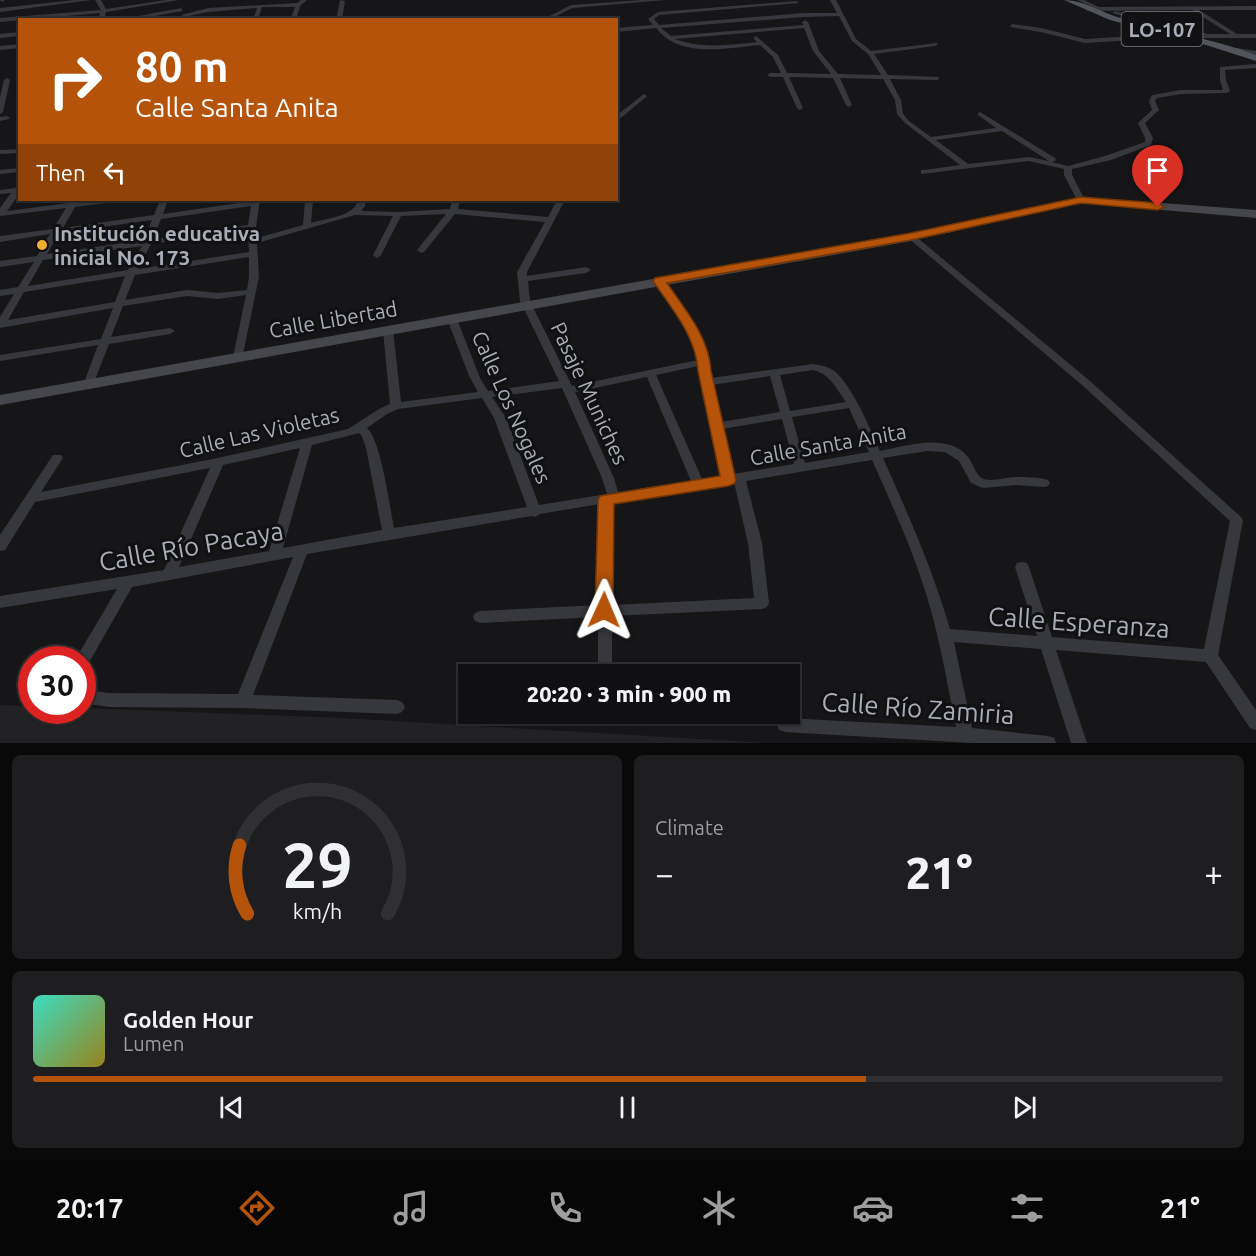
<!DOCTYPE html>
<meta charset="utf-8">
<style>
:root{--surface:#101012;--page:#1e1e20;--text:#f1f3f6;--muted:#9c9d9f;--line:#303032;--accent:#b45309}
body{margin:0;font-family:Ubuntu,sans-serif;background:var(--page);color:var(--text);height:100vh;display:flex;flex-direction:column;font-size:22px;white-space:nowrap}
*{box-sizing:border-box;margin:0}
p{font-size:20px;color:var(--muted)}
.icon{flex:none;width:33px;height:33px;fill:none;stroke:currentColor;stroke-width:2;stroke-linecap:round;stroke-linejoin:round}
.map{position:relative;height:743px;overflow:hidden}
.side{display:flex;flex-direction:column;gap:12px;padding:12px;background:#09090a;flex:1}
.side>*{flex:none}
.hud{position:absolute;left:18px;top:18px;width:600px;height:183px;border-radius:0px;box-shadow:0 2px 4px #0004,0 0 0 2px var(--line);background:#b45309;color:#fff;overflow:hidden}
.speed{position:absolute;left:18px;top:646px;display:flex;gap:12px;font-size:30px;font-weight:700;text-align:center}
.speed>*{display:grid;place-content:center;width:78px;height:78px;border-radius:50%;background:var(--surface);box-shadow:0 2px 4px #0004,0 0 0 2px var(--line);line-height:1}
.speed .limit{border:9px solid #d22;background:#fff;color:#111}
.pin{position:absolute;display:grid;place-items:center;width:51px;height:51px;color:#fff;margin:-62px -26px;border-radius:50% 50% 50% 0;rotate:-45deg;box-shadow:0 0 6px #0007}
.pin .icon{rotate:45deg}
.me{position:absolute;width:66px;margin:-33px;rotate:1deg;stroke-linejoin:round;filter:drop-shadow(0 0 4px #0008)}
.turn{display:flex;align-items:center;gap:21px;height:126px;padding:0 18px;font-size:27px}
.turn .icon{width:78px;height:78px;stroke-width:2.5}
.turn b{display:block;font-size:42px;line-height:51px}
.then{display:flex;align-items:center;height:57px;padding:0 18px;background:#0003;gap:12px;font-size:22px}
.big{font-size:45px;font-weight:800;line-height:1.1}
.side .card{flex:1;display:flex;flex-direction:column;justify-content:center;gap:9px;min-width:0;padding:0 21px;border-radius:9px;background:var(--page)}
.side .dial{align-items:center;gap:0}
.dial svg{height:156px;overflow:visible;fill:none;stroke:var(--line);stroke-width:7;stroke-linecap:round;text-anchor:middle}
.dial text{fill:var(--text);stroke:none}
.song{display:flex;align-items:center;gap:18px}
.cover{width:72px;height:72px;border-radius:9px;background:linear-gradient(135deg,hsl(170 70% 55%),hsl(50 70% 35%))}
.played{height:6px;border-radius:3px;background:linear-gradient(90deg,var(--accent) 70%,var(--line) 70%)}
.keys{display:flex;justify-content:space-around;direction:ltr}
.heat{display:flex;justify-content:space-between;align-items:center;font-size:33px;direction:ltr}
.side .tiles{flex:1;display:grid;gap:12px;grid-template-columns:1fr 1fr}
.card:last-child{grid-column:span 2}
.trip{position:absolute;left:458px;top:664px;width:342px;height:60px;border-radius:0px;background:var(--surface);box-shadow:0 2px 4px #0004,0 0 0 2px var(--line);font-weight:800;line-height:60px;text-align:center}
.menu{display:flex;height:96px;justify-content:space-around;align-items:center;background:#060607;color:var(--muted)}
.menu .icon{width:42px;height:42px}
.menu .current{color:var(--accent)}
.menu b{font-size:27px;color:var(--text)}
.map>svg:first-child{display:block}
.built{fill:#222225}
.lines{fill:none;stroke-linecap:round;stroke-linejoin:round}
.street{fill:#37383d;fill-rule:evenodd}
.secondary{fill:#45474d;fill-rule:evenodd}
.primary{fill:#53555c;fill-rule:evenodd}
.route{fill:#b45309;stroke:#753606;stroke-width:1.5}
.poi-dot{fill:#f2b134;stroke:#111113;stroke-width:2}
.labels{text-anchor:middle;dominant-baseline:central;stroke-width:6;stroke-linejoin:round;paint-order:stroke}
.shield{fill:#111113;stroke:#7b7e86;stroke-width:1.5}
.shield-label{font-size:20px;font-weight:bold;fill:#a8adb8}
.poi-label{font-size:21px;font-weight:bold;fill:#a8adb8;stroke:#111113;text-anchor:start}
.street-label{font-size:21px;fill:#a8adb8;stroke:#111113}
.near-street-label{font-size:26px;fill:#a8adb8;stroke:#111113}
</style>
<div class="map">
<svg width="1256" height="743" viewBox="0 0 1256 743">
<rect width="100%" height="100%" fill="#161618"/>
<path class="built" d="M0 705 31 706 32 711H82L83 708 343 718 768 743H0Z"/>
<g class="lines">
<path class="street" d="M0 0H5L2 2Z
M75 0H91L0 12V8Z
M95 0H101L106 9 166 0H179L106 12 104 20H98L100 13 0 22V18L101 10Z
M301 0H307L300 6 296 20H290L295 7H262L258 20H253L257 8 208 12 184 17 181 15 208 8 297 3Z
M340 0 345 1 342 20H336Z
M642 0H665L572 8 549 20H542L571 5Z
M830 0H836L856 39 871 51 937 43 938 44 935 46 874 54 888 75 939 77V79L937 80 890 79 901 100 903 114 909 121 931 137 996 128 978 115V113L980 112 1055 158 1056 160 1052 162 1068 166 1105 156 1145 142V138L1138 123 1152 110 1149 101 1152 95 1181 90H1223L1220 80V67L1256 64V68L1225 70 1226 80 1230 91 1227 93 1181 94 1157 98 1155 101 1159 110 1145 123 1153 138 1151 145 1111 160 1072 169V175L1085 200 1081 202 1077 200 1064 175V169L1029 161 921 174V170H924L960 165 905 123 897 114 895 100 883 79 840 78 852 105 849 107 846 105 833 78 789 77 803 108 800 110 797 108 783 77H770L767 75 770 73H781L773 57 760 45C727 48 680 59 656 28L616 32V28L653 25 648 19 658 12 796 1 799 3 659 15 654 19 659 25 803 13H837ZM839 16 852 41 868 54 881 75 838 74 819 51 808 22 805 20 802 22 803 25 671 36 661 28 803 17ZM804 28 813 51 831 74 787 73 778 55 756 36 753 38 757 42C729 45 702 49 675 39ZM1002 131 1049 161 1029 157 968 164 936 140Z
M1077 0H1084L1099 7 1256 6V10H1199L1237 34H1256V38H1202L1200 36 1112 13 1115 11 1208 34H1230L1192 10 1087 11 1085 8 1092 7Z
M181 8 183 11 132 20H117Z
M1012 24 1041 28 1085 39 1183 33 1186 35 1183 37 1085 43 1041 32 1010 27Z
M20 32V36L0 38V34Z
M20 44V48L0 50V46Z
M1237 48 1256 51V55L1235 51V49Z
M7 78 10 80 3 112 0 114V97L4 80Z
M644 94 647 96 646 97 616 122V116Z
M7 116 10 118 9 119 0 121V117Z
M20 149V153L0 154V150Z
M20 168V172L0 174V170Z
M17 185H20V193L7 211 69 203 71 200H79L78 202 98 200H118L114 202 75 207 63 228 154 215 160 200H168L163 214 260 200 256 227 257 238 303 225 305 200H313L311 223C327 218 354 217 358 200H366L365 206 361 211 398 212 450 209 452 200H460L458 209 548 217 557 200H565L527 272V276L586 267 591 270 586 273 528 281 530 301 572 386 698 360C692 330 672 306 654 281L656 279H662C678 300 696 321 704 347 708 357 708 367 711 378L813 364C819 365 826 366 831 369 850 379 871 431 880 451 906 446 948 432 968 457 973 463 976 477 984 479 993 482 1006 477 1016 477 1026 477 1039 477 1048 480L1050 483 1048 486 1044 487 1016 485 984 488 980 487 971 483 959 461 945 452 927 451 883 458C908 514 933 570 950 629L1037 636 1015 567 1017 563 1022 562 1027 563 1029 567 1052 637 1204 649 1230 521 1082 385 907 237 908 235H914L1090 381 1241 517 1243 520 1218 655 1256 710V730L1250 728 1206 662 1056 650 1087 743H1071L1041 649 954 642 972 728 1048 736 1054 738 1056 743H972L785 732 779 730 777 725 779 720 785 718 956 727C947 683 940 639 927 597 913 550 892 505 872 460L746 481 762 543 769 603 767 607 762 609 612 616V675H598V617L480 623 475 621 473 617 475 613 480 611 598 605 600 504 540 514 535 517 532 516 307 554 253 695 397 700 402 702 405 707 402 712 397 714 243 708 109 707 82 703V689L109 693 238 694 293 557 132 587 87 666 82 667V660H75L117 589 0 608V596L164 570 210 468 35 502 5 550 0 551V535L53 455H61L63 458 41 492 218 458 348 429 379 409 390 404 383 330 388 327 393 330 401 402 478 392 470 378 447 319 452 316 457 319 480 378 488 391 559 381 520 301 517 272 545 222 455 214 424 252 421 253 417 250 446 214 401 216 381 255 377 258 373 255 393 216 355 215 257 243 259 277 242 359H234L233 357 246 295 218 299 187 296 123 306 111 337 170 328 175 331 170 334 109 344 93 385 88 388 83 385 98 345 0 361V355L101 339 113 308 0 328V317L14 294 0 296V290L18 287 34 262 0 267V261L37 256 50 234 0 242V236L53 229 66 208 0 216V208L11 193 0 194V190L15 188ZM251 206 248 225 153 239 161 219ZM152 220 144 240 47 254 59 233ZM248 230 249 252 138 269 151 244ZM142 246 128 270 28 286 43 260ZM249 257V277L247 290 218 293 187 290 125 300 135 275ZM125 276 115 302 8 320 24 292ZM698 366 721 476 702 479 656 375ZM813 370C830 374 836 388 846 402L790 411 780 375ZM770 376 780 412 721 422 712 385ZM647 377 691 481 618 492 614 478 575 392ZM562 388 602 478 607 494 539 505 506 418 492 397ZM482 398 494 418 527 507 394 528C390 508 381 440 367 428L387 414 398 409ZM849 408 869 452 805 463 792 417ZM782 419 794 464 733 474 722 429ZM359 433 362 436 366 448 382 530 283 548 312 445ZM300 448 269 551 179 567 223 465ZM734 482 748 543 754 598 612 605V502Z"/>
<path class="secondary" d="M1081 197 1256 210V218L1081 203 911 241 0 405V395L911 233Z"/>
<path class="primary" d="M1064 0C1082 0 1099 11 1117 17 1163 31 1211 38 1256 55V61L1206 45 1110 20Z"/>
</g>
<path class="route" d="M1081 197 1158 203 1164 207 1158 210 1081 203 911 240 667 283C686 311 709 337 711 371L736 480 734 484 728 486 614 504 613 610 610 616 604 618 597 616 595 610 598 500 600 496 720 476 698 371C696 336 672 309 653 281L655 278 911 233Z"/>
<circle class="poi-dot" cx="42" cy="245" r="6"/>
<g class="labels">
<rect class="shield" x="1121.5" y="12" width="81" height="34" rx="4.5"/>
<g class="shield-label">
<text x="1162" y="29">LO-107</text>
</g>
<g class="poi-label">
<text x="54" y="233">Institución educativa<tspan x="54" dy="24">inicial No. 173</tspan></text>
</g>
<g class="street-label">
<text transform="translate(333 319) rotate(-10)">Calle Libertad</text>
<text transform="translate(590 393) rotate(65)">Pasaje Muniches</text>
<text transform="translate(512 407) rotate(66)">Calle Los Nogales</text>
<text transform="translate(259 432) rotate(-13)">Calle Las Violetas</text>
<text transform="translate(828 444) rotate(-10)">Calle Santa Anita</text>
</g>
<g class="near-street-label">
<text transform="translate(191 546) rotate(-10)">Calle Río Pacaya</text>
<text transform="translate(1079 622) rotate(4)">Calle Esperanza</text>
<text transform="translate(918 708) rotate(4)">Calle Río Zamiria</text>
</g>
</g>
</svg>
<div class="speed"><div class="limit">30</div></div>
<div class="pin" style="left:1158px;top:207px;background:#d93025"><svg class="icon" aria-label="arrive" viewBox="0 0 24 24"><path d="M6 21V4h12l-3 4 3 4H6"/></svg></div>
<svg class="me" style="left:604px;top:610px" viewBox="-20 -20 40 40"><path d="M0-17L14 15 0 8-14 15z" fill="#b45309" stroke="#fff" stroke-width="4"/></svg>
<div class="trip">20:20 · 3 min · 900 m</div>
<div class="hud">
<div class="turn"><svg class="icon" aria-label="right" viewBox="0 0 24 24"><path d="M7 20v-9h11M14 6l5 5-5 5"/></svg><div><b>80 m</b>Calle Santa Anita</div></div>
<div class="then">Then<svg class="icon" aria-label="left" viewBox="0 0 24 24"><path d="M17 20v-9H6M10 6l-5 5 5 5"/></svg></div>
</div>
</div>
<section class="side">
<div class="tiles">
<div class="card dial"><svg viewBox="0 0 100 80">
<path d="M14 69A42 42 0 1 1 86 69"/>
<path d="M14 69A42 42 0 0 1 10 34" stroke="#b45309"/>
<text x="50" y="56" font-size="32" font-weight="700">29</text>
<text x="50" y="72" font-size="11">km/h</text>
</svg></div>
<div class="card"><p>Climate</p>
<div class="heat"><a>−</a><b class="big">21°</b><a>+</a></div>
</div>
<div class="card">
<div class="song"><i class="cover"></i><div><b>Golden Hour</b><p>Lumen</p></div></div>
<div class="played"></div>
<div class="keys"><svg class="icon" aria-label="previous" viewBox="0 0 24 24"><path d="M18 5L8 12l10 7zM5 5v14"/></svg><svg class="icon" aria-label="pause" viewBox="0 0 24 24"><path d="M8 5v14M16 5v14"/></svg><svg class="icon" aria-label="next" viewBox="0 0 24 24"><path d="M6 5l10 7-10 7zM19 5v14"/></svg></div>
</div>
</div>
</section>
<nav class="menu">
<b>20:17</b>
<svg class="icon current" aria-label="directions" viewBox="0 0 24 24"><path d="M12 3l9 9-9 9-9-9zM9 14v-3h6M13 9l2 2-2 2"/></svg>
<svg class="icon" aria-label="music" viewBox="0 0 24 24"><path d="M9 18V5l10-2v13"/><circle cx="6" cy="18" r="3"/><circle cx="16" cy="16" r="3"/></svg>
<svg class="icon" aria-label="phone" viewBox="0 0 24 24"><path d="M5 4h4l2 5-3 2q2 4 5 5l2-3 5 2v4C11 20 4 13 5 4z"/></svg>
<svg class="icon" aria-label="climate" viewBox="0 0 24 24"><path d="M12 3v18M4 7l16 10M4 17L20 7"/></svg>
<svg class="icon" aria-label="car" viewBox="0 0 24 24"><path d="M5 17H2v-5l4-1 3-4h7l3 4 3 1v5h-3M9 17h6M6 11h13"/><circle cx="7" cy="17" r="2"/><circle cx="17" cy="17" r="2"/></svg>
<svg class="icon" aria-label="filters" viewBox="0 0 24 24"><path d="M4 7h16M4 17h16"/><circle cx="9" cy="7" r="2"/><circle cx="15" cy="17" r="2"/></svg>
<b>21°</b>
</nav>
